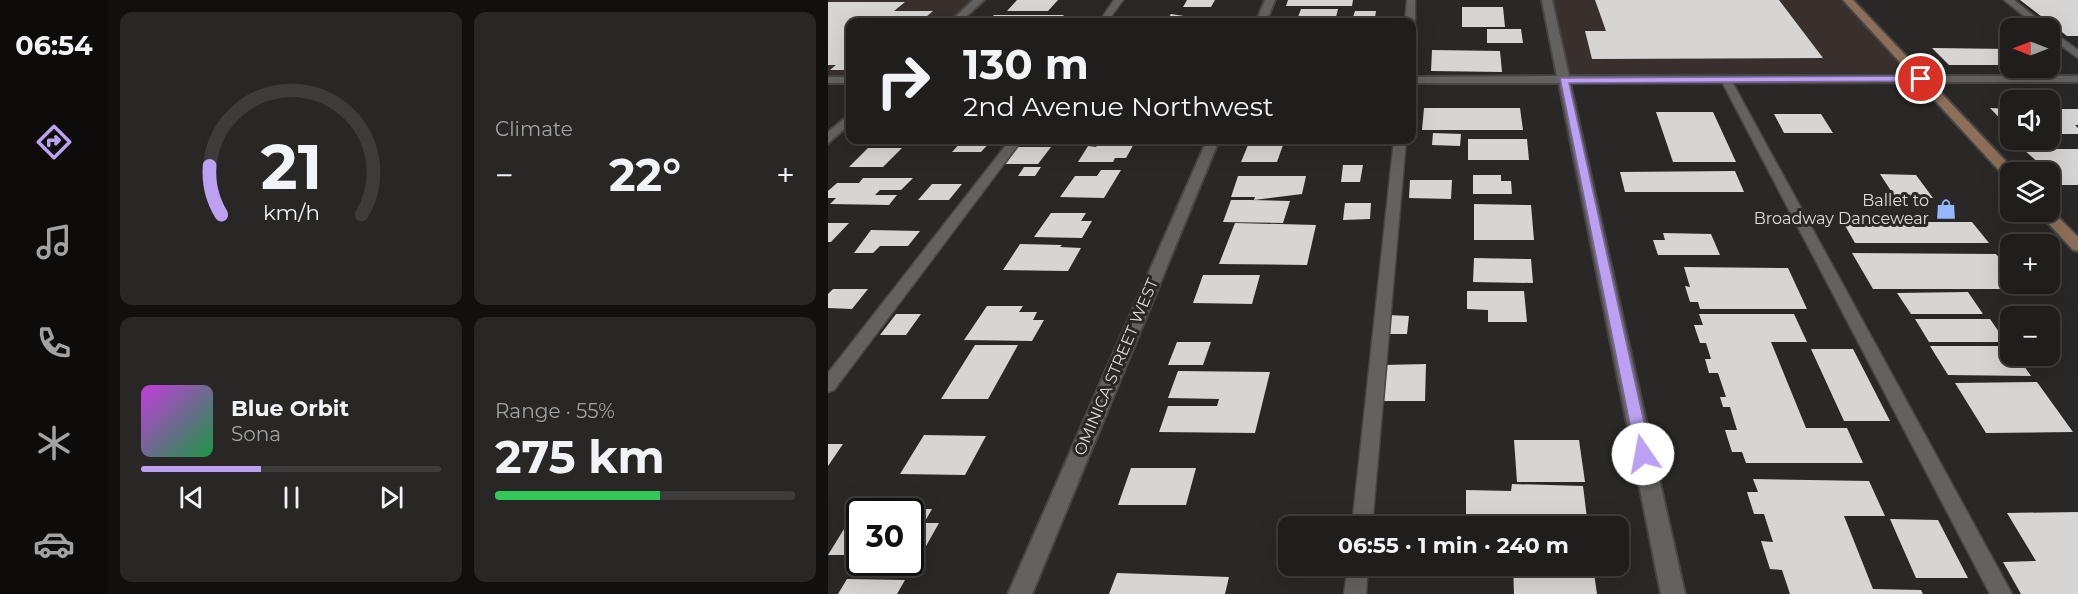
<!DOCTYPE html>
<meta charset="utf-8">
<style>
:root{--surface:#201e1c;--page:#282725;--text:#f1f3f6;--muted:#a2a2a3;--line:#3d3c3b;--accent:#bca0f2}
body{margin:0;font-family:Montserrat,sans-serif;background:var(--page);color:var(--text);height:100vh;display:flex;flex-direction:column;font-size:22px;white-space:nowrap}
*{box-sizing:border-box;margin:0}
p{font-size:20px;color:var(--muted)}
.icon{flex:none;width:33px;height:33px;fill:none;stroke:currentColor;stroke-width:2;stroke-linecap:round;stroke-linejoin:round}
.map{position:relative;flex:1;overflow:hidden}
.drawer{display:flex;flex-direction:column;gap:12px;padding:12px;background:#12100f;width:720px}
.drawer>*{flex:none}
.top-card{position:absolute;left:18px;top:18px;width:570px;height:126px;border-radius:12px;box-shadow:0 6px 24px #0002,0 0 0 2px var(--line);background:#201e1c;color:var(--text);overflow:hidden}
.needle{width:39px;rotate:270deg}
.controls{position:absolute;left:1172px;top:18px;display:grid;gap:12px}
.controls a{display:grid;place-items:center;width:60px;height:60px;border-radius:12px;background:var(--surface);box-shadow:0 6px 24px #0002,0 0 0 2px var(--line);font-size:30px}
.speed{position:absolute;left:18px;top:498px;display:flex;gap:12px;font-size:30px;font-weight:700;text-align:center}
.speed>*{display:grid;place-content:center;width:78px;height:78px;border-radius:50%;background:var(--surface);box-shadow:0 6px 24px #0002,0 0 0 2px var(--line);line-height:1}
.speed .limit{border:3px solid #111;border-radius:9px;background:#fff;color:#111}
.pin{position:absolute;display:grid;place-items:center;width:51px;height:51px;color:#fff;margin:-26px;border:3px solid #fff;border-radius:50%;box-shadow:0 2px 6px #0007}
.me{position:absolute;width:66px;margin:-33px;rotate:348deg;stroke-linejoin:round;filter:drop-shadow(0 0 4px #0008)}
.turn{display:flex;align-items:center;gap:21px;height:126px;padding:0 18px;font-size:27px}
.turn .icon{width:78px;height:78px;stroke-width:2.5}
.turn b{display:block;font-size:42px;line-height:51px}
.big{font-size:45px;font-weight:700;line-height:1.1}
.drawer .tile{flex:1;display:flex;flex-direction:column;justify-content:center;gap:9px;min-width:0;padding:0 21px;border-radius:12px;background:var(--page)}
.drawer .dial{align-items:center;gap:0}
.dial svg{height:156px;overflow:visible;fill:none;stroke:var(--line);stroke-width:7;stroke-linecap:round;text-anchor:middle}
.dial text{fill:var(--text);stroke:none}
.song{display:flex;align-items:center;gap:18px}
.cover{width:72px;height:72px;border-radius:9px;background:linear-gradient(135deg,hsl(290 70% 55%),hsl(140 70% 35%))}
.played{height:6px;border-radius:3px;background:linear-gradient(90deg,var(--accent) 40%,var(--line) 40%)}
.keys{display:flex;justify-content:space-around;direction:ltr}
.heat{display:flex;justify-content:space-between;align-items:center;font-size:33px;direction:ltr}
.charge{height:9px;border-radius:4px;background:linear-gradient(90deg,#34c759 55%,var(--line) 0)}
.drawer .tiles{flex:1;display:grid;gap:12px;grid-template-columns:repeat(2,1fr)}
.trip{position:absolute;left:450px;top:516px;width:351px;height:60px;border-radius:12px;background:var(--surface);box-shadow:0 6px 24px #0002,0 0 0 2px var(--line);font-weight:700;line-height:60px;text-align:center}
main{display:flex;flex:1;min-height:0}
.tabs{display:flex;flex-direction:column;width:108px;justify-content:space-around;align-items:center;background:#0d0c0b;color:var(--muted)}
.tabs .icon{width:42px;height:42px}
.tabs .selected{color:var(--accent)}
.tabs b{font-size:27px;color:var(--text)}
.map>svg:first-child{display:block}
.built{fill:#37302c}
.building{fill:#d7d5d3}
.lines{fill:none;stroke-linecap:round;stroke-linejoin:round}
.service-casing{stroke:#474645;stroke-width:3}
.minor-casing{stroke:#474645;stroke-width:4}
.secondary-casing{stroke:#474645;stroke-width:4}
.service{fill:#646260;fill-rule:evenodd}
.minor{fill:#646260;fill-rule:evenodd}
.secondary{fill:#8d6f59;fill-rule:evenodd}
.route{fill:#bca0f2;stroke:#7a689d;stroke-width:1.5}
.labels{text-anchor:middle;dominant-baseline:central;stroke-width:6;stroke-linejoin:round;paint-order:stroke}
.poi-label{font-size:16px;fill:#dfdedd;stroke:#2a2826;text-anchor:end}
.street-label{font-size:16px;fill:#dfdedd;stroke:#2a2826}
</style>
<main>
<nav class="tabs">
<b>06:54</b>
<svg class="icon selected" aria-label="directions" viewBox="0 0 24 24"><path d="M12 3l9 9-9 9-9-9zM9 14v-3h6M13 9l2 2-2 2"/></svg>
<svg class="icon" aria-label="music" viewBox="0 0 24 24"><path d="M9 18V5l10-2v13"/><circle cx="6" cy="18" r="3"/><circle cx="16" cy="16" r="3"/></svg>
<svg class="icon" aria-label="phone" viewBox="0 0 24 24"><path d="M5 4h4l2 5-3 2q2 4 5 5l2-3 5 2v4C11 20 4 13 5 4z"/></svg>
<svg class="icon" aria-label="climate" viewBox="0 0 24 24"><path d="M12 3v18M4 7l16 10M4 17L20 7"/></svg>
<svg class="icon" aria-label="car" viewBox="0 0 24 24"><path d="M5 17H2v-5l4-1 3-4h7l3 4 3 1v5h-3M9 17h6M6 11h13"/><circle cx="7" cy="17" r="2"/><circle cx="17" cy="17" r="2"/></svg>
</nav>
<section class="drawer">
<div class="tiles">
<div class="tile dial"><svg viewBox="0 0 100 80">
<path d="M14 69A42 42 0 1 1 86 69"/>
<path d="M14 69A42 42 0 0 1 8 44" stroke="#bca0f2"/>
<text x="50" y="56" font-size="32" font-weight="700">21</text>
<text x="50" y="72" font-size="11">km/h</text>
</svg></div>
<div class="tile"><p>Climate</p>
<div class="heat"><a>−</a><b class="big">22°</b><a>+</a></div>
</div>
<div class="tile">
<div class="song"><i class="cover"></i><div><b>Blue Orbit</b><p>Sona</p></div></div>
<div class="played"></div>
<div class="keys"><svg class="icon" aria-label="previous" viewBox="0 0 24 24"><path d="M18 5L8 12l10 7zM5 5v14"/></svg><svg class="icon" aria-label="pause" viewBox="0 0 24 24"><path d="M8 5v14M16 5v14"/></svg><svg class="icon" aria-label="next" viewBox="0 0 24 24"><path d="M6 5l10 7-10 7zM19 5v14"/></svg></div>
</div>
<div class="tile"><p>Range · 55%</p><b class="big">275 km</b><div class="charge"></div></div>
</div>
</section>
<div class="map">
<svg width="1250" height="594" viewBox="0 0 1250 594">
<rect width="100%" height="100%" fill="#2a2826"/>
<path class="built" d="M0 0H151L127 22H22V80H0Z
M719 0H1020L1093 79 736 80Z"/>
<path class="building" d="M189 0H230L220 11H179Z
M359 0H387L383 7H355Z
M460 0H525L524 6H458Z
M767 0H951L995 58 764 59 757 31H778Z
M1192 0H1250V36H1239Z
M0 2H77L66 11H105L92 22H22V70H2L8 65H0Z
M634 7H675L677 27H634Z
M473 9H510L508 17H470Z
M527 11H548L547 17H559L558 22H532L533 17H525Z
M343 14 356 16H378L374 22H337Z
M166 15H236L229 22H158Z
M469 18H508L507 22H467Z
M659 29H693L695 43H659Z
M1104 48 1182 49V65H1121Z
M604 50 672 51 674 72 603 71Z
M596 108H692L695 130H594Z
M1162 108 1182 109V129Z
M1221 109H1250V125H1247L1250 128V134H1221Z
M828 112H885L908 162H845Z
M946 114H993L1005 133H956Z
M605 133 633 134 632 146 604 145Z
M640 139H699L701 160H640Z
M135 140H164L153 152H124Z
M271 142H307L298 158H287L285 162H250L260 146 268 147Z
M420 145H455L449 162H413Z
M189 147H223L210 164H176Z
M40 148H74L55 167H21Z
M1195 149H1250V185H1230L1221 172Z
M515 165H535L532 182H513Z
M196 167H213L207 176H190Z
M273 170H293L276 198 232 197 247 176H269Z
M907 171 916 192H797L792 172Z
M1052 174 1088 175 1105 198 1067 197Z
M645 175H673V181H683L684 194H645Z
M410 176H478L474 194 426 200 427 197H403Z
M35 178H85L73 190H52L47 195H69L61 205 2 204 8 198H0V191L9 183H31Z
M582 180H624L623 199 581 198Z
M104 184H134L121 200H90Z
M403 200H423L462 201 455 223 395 222Z
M517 203H543L542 219 515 220Z
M646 204 703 205 706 240H646Z
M223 213H258L253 221H264L254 238 206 237Z
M1015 222H1144L1161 243H1027Z
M0 223H21L3 242H0Z
M407 223 488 225 479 265 391 264Z
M43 230 92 231 80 246H52L45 253H26Z
M835 233 883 234 892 255H830L825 240H837Z
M192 244 234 245 232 247 253 248 240 271 175 270Z
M1024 253 1168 254 1182 271V284H1192L1196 289H1045Z
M646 258 703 259 705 283 645 282Z
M856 267 960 268 979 309H872L870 302H862L857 286 862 287Z
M375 275H432L424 304 365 303Z
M5 289H40L24 309 0 308V294Z
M639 291H696L699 322H660V310L639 309Z
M1140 292 1155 314H1083L1069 293Z
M159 306H195L191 312H209L205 320H216L204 341 136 340Z
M68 314H93L78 335H52Z
M871 314H966L979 342H943L978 428H1019L1035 463H918L914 452H904L897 430H909L902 407H895L892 397H898L890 373H881L877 359H883L878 343H872L866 325H875Z
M560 315 581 316 579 334H557Z
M1087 319H1162L1178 342H1101Z
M349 342H383L375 365H340Z
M147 345H190L160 399H113Z
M1102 346H1182V356H1189L1203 376 1120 375Z
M983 349H1025L1062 421H1016Z
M598 364 597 401H552L555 365Z
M350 371 442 372 427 433 331 432 340 406H389L391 399 340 398Z
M1209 382 1245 432 1158 433 1127 383Z
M96 435 158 436 137 475 72 474Z
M686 440H751L757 482H689Z
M0 444H15L0 466Z
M303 468H368L358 505H290Z
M925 479 1041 481 1057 516H1016L1045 589 1093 590 1095 594H962L954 570 942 569 933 541 945 542 936 514H926L919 492H930Z
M684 484 755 486 760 526H638V490L683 491Z
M32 503H88L84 509H104L96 523H111L93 555H82V512H32V555H0Z
M1250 512V594H1193L1175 562 1208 561 1179 513Z
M1062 519 1110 520 1140 578H1088Z
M685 566H765L769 594H686Z
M289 573 401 577 397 594H281Z
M19 579 77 580 69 594H10Z"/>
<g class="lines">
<g class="service-casing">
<path id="service" d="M286 0H295L279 22H271Z
M579 0H587V22L584 24 577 22Z
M1176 0H1186L1221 28H1211Z
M1221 29 1250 50V58L1221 37Z
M894 78 903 80 1184 594H1162L893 80Z
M182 140H194L6 390 0 392V373Z
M566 140H578L544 526H524Z
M520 566H540L538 594H516Z"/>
</g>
<g class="minor-casing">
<path id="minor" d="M145 0H156L132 22H122Z
M437 0H447L438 22H428Z
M714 0H724L741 76H1250V82L742 83 857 594H833L731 83H584V77L729 76Z
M0 77H22V83H0Z
M22 114V124L0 143V132Z
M379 140H391L204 594H180Z"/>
</g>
<g class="secondary-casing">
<path id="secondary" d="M1015 0H1025L1188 172H1182V178L1177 177Z
M1221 208 1250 237V251L1245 250 1210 212H1221Z"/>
</g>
<use href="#service" class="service"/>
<use href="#minor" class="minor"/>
<use href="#secondary" class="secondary"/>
</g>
<path class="route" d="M1093 76 1097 77V81L741 83 823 454 821 459H809L732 78Z"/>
<defs>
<g id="shop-bare" transform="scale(1.62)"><path d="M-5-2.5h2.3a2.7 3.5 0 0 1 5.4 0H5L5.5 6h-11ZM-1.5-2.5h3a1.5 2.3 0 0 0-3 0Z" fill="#94b7fd" stroke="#2a2826" stroke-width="2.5" paint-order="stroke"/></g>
</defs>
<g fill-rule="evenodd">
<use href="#shop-bare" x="1118" y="209"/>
</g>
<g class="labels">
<g class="poi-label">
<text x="1101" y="200">Ballet to<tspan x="1101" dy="18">Broadway Dancewear</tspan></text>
</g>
<g class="street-label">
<text transform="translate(288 367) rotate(-67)">OMINICA STREET WEST</text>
</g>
</g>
</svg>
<div class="controls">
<a><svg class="needle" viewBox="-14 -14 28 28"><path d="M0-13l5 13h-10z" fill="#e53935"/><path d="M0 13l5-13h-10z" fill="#a2a2a3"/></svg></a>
<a><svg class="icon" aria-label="sound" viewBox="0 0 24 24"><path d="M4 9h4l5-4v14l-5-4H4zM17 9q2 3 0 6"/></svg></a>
<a><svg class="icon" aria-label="layers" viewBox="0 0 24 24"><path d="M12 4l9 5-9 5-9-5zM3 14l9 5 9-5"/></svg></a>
<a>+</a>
<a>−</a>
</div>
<div class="speed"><div class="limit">30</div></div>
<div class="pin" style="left:1093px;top:79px;background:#d93025"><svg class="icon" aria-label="arrive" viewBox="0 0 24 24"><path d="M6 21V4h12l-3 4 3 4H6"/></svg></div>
<svg class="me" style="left:815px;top:454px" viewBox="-20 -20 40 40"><circle r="19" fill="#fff"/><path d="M0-13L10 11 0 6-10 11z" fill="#bca0f2"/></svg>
<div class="trip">06:55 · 1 min · 240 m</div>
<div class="top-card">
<div class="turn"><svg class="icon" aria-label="right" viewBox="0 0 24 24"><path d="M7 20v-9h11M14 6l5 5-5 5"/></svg><div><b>130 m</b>2nd Avenue Northwest</div></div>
</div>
</div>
</main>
